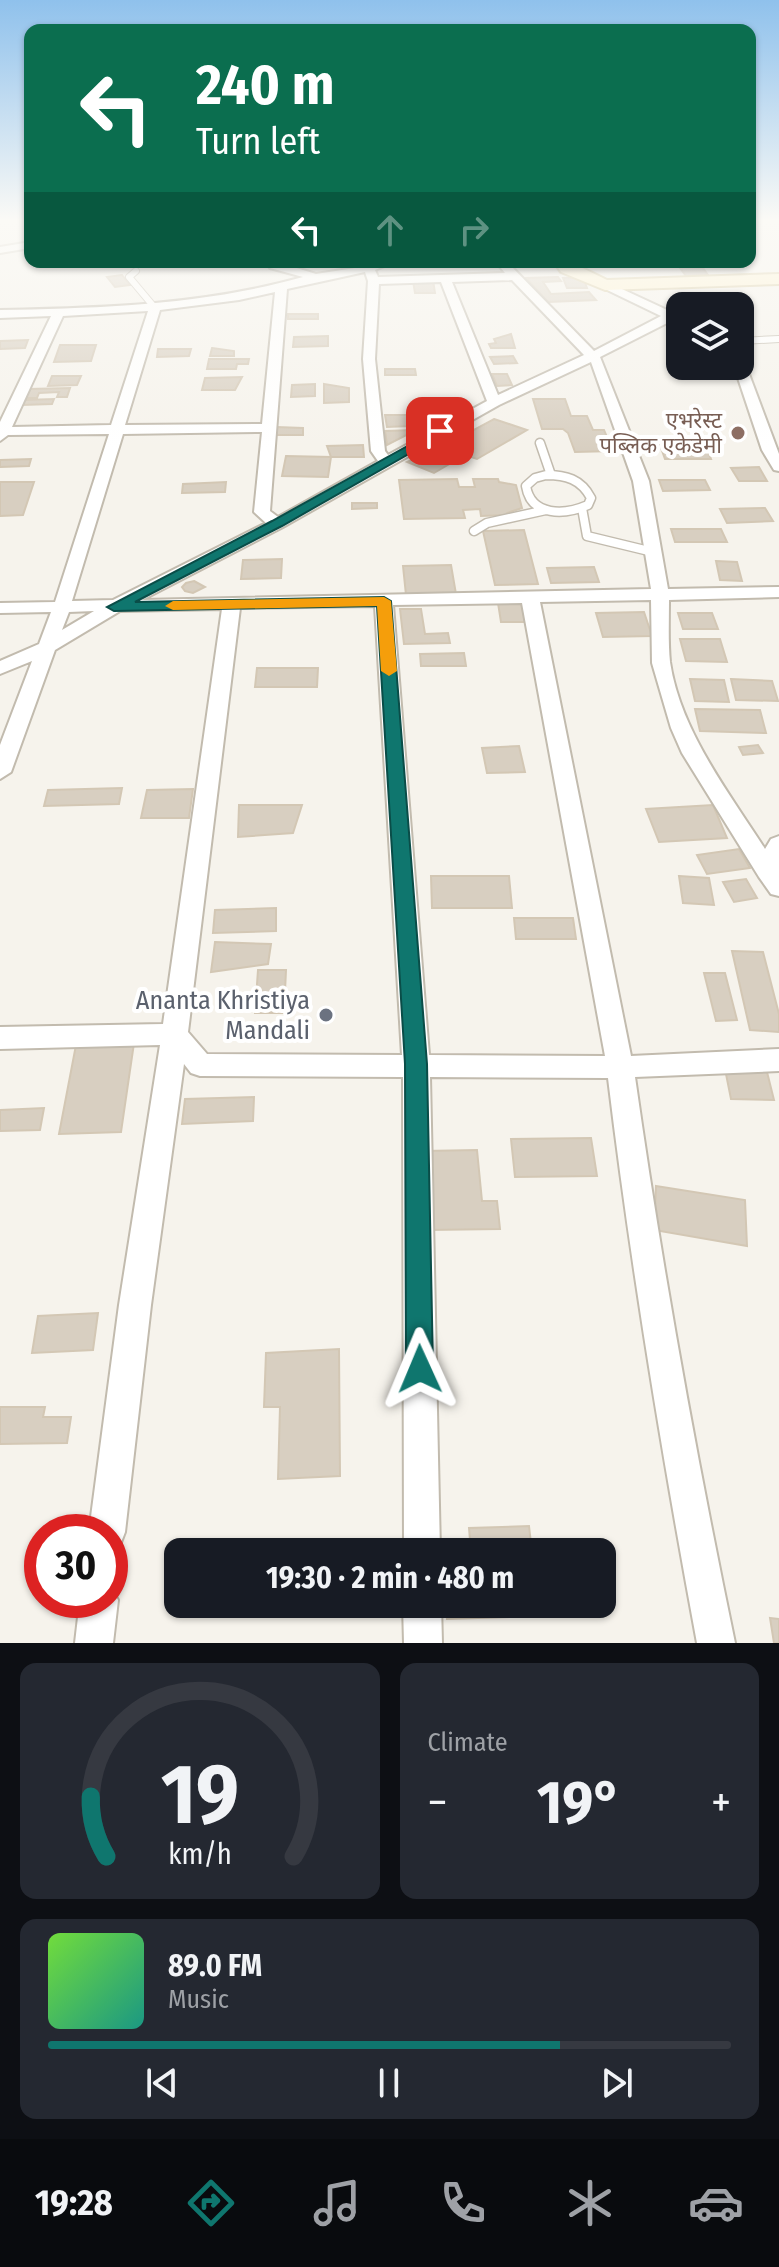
<!DOCTYPE html>
<meta charset="utf-8">
<style>
:root{--surface:#171b24;--page:#242831;--text:#f1f3f6;--muted:#9ea1a6;--line:#363941;--accent:#0f766e}
body{margin:0;font-family:"Fira Sans Condensed","Noto Sans Devanagari",sans-serif;background:var(--page);color:var(--text);height:100vh;display:flex;flex-direction:column;font-size:30px;white-space:nowrap}
*{box-sizing:border-box;margin:0}
p{font-size:26px;color:var(--muted)}
.icon{flex:none;width:44px;height:44px;fill:none;stroke:currentColor;stroke-width:2;stroke-linecap:round;stroke-linejoin:round}
.map{position:relative;height:1643px;overflow:hidden}
.details{display:flex;flex-direction:column;gap:20px;padding:20px;background:#0d0f14;flex:1}
.details>*{flex:none}
.top-card{position:absolute;left:24px;top:24px;width:732px;height:244px;border-radius:16px;box-shadow:0 2px 6px #0004;background:#0b6e4f;color:#fff;overflow:hidden}
.buttons{position:absolute;left:666px;top:292px;display:grid;gap:16px}
.buttons a{display:grid;place-items:center;width:88px;height:88px;border-radius:16px;background:var(--surface);box-shadow:0 2px 6px #0004;font-size:40px}
.speed{position:absolute;left:24px;top:1514px;display:flex;gap:16px;font-size:40px;font-weight:700;text-align:center}
.speed>*{display:grid;place-content:center;width:104px;height:104px;border-radius:50%;background:var(--surface);box-shadow:0 2px 6px #0004;line-height:1}
.speed .limit{border:12px solid #d22;background:#fff;color:#111}
.pin{position:absolute;display:grid;place-items:center;width:68px;height:68px;color:#fff;margin:-34px;border-radius:16px;box-shadow:0 4px 12px #0006}
.me{position:absolute;width:88px;margin:-44px;rotate:359deg;stroke-linejoin:round;filter:drop-shadow(0 0 6px #0008)}
.turn{display:flex;align-items:center;gap:28px;height:168px;padding:0 40px;font-size:36px}
.turn .icon{width:104px;height:104px;stroke-width:2.5}
.turn b{display:block;font-size:56px;line-height:68px}
.lanes{display:flex;align-items:center;height:76px;padding:0 40px;background:#0003;justify-content:center;gap:40px;direction:ltr}
.lanes .off{opacity:.35}
.big{font-size:60px;font-weight:700;line-height:1.1}
.details .widget{flex:1;display:flex;flex-direction:column;justify-content:center;gap:12px;min-width:0;padding:0 28px;border-radius:16px;background:var(--page)}
.details .dial{align-items:center;gap:0}
.dial svg{height:208px;overflow:visible;fill:none;stroke:var(--line);stroke-width:7;stroke-linecap:round;text-anchor:middle}
.dial text{fill:var(--text);stroke:none}
.song{display:flex;align-items:center;gap:24px}
.cover{width:96px;height:96px;border-radius:12px;background:linear-gradient(135deg,hsl(100 70% 55%),hsl(170 70% 35%))}
.played{height:8px;border-radius:4px;background:linear-gradient(90deg,var(--accent) 75%,var(--line) 75%)}
.keys{display:flex;justify-content:space-around;direction:ltr}
.heat{display:flex;justify-content:space-between;align-items:center;font-size:44px;direction:ltr}
.details .tiles{flex:1;display:grid;gap:20px;grid-template-columns:1fr 1fr}
.widget:last-child{grid-column:span 2}
.trip{position:absolute;left:164px;top:1538px;width:452px;height:80px;border-radius:16px;background:var(--surface);box-shadow:0 2px 6px #0004;font-weight:700;line-height:80px;text-align:center}
.tab-bar{display:flex;height:128px;justify-content:space-around;align-items:center;background:#090b0e;color:var(--muted)}
.tab-bar .icon{width:56px;height:56px}
.tab-bar .selected{color:var(--accent)}
.tab-bar b{font-size:36px;color:var(--text)}
.map>svg:first-child{display:block}
.building{fill:#d8cfc1;stroke:#d3c7b4;stroke-width:2}
.lines{fill:none;stroke-linecap:round;stroke-linejoin:round}
.lane-far1-casing{stroke:#c2bbae;stroke-width:8}
.lane-casing{stroke:#c2bbae;stroke-width:11}
.street-casing{stroke:#c2bbae;stroke-width:4}
.secondary-casing{stroke:#d6c79b;stroke-width:4}
.lane-far1{stroke:#fff;stroke-width:6}
.lane{stroke:#fff;stroke-width:8}
.street{fill:#fff;fill-rule:evenodd}
.secondary{fill:#fff3cd;fill-rule:evenodd}
.route{fill:#0f766e;stroke:#0a4d48;stroke-width:2}
.slow{fill:#f59e0b}
.education-dot{fill:#8d6e63;stroke:#fff;stroke-width:3}
.worship-dot{fill:#6b7280;stroke:#fff;stroke-width:3}
.labels{text-anchor:middle;dominant-baseline:central;stroke-width:8;stroke-linejoin:round;paint-order:stroke}
.far-education-label{font-size:22px;fill:#785e54;stroke:#fff;text-anchor:end}
.worship-label{font-size:26px;fill:#5b616d;stroke:#fff;text-anchor:end}
</style>
<div class="map">
<svg width="779" height="1643" viewBox="0 0 779 1643">
<rect width="100%" height="100%" fill="#f6f3ec"/>
<path class="building" d="M680 268H703L708 275 686 276Z
M122 275 130 285 115 287 107 277Z
M558 277 561 281 543 282 551 294 589 292 596 300 548 302 526 278Z
M583 277 587 288H567L563 278Z
M433 280 435 293H415L413 281Z
M288 314H318V319H288Z
M511 334 515 348H491L489 344 496 343 494 339Z
M328 336V346L293 347 294 337Z
M28 340 25 348 0 349V341Z
M60 345H96L91 361 54 362Z
M212 348 234 351V356H210Z
M158 349H191L189 356 157 357Z
M513 356 517 363 494 364 490 357Z
M209 359H249L248 364H237L236 369H207Z
M385 369H415L416 375H385Z
M492 374H507L512 385 497 386Z
M52 376H81L77 385 48 386Z
M242 377 235 390H202L205 378Z
M315 384V396L291 397 292 385Z
M324 384 349 388V402L324 403Z
M70 388 67 397H57L59 392 39 393 37 398H24L28 389Z
M54 399 52 404 22 405 24 400Z
M533 399H565L571 416H587L593 430H604L613 451 575 452 568 433 563 429H542Z
M385 415H408L410 426 387 427Z
M494 419 527 430 477 459 465 455 434 473 407 462 418 457 422 458Z
M276 427 303 428V435H276Z
M416 430 387 445 385 431Z
M363 445 364 457H331L327 446Z
M660 445 706 446 711 459H665Z
M286 456 331 457 328 477 282 476Z
M31 459 29 466 0 467V460Z
M759 467 767 481H739L731 468Z
M457 479 459 487H475L473 479H498L499 482 516 485 522 508 507 513 508 515 481 516 480 509 463 510 465 518 404 519 399 480Z
M659 480H705L710 490 663 491Z
M0 482H34L23 515 0 516Z
M226 482 225 492 182 493 183 484Z
M352 503H377V508L352 509Z
M765 508 773 521 727 523 720 509Z
M671 529H721L727 542H675Z
M524 530 538 584 495 585 483 531Z
M282 559 281 578 241 579 243 560Z
M716 561 737 562 742 581 720 580Z
M451 565 456 594 406 595 403 566Z
M594 567 599 582 551 583 547 568Z
M194 581 205 587 193 593 185 591 182 587 186 583Z
M521 602 525 622H501L498 603Z
M400 609H421L425 634 448 633 450 643 404 644Z
M644 612 652 636 603 637 596 613Z
M678 613H712L718 629H683Z
M680 639H720L727 662 686 661Z
M464 653 466 666H421L420 654Z
M257 668H318L317 687H255Z
M690 679 724 680 729 702 695 701Z
M731 679 772 681 778 701 736 700Z
M695 709 760 710 766 733 700 731Z
M758 745 763 753 743 755 739 747Z
M519 746 525 772 487 773 482 748Z
M122 788 119 804 44 806 48 790Z
M193 789 189 818H141L147 790Z
M239 805H302L293 833 238 837Z
M713 805 727 838 659 842 646 809Z
M739 849 750 868 707 874 697 855Z
M431 876H509L512 908H432Z
M679 876 709 878 714 905 683 903Z
M746 879 757 898 734 902 723 882Z
M276 908V931L213 933 215 910Z
M514 918H573L576 939H516Z
M215 942 271 944 268 964 211 972Z
M732 951 763 952 779 1014V1032L750 1030Z
M258 970H286L284 1013H255Z
M704 973H725L737 1020 716 1021Z
M134 1043 121 1132 59 1134 76 1045Z
M724 1064H765L774 1100 731 1099Z
M254 1097 253 1121 182 1124 185 1099Z
M44 1108 40 1130 0 1131V1110Z
M591 1138 597 1176 515 1177 511 1139Z
M477 1150 482 1201H497L500 1229 428 1230 424 1151Z
M656 1186 745 1200 747 1246 654 1230Z
M98 1313 93 1350 32 1353 38 1316Z
M339 1349 340 1476 278 1479 280 1407H264L266 1353Z
M0 1407H45L43 1417H71L67 1443 0 1444Z
M529 1526 532 1552H471L469 1528Z
M446 1604H537L538 1616 447 1619Z
M770 1618 779 1619V1643H774Z"/>
<g class="lines">
<g class="lane-far1-casing">
<path id="lane-far1" d="M136 271 129 277 155 308
M740 341 779 339"/>
</g>
<g class="lane-casing">
<path id="lane" d="M540 443 551 475
M546 475C566 475 581 479 591 498L588 505C565 515 531 517 526 486L535 478Z
M582 508 587 536 653 552
M474 531 487 523 546 510"/>
</g>
<g class="street-casing">
<path id="street" d="M30 242V248L0 253V247Z
M267 262H277L316 274 394 262 375 270 378 277 505 273 496 262H507L594 351 661 316 601 287V283H609L680 316V323L671 321 600 357 649 481 668 589 779 587V597L669 600C669 620 668 642 670 662 680 730 729 793 765 849L771 839 779 836V896L771 894 759 877 682 753 671 728 652 663 651 600 540 602 631 1056 779 1049V1071L635 1077C662 1267 696 1455 735 1643H697C662 1455 631 1268 608 1078L430 1077 440 1552H404L403 1077 200 1076 191 1073 184 1064 151 1305 125 1532 120 1545 110 1549V1532H89L119 1305 160 1045 0 1049V1027L163 1024 222 609 120 611 55 650 11 772 0 779V745L32 661 0 674V661L39 644 51 612 0 613V603L55 602 109 434 8 435 0 441V422L51 316 0 318V310C102 308 203 305 303 277L270 268ZM365 272 368 281 363 359 371 451 378 461 278 517 270 511 287 289ZM512 280 584 355 498 395 452 282ZM441 282 487 401 388 455 385 451 375 359 379 284ZM275 292 262 424 125 425 160 310 239 300ZM148 311 111 425 12 427 63 316ZM591 362 633 481 651 589 142 600 283 527 499 405ZM262 432 254 512 266 523 113 600 72 601 123 434ZM522 603 605 1056 429 1055 393 605ZM375 606 402 1055 207 1054 188 1032 240 608ZM94 611 62 630 69 612Z
M740 362 746 366 779 454V471L774 470 762 450 734 366H740Z
M110 1586 118 1600 113 1643H75L80 1600H110Z
M403 1604H441L442 1643H404Z"/>
</g>
<g class="secondary-casing">
<path id="secondary" d="M554 262H570L607 280 779 274V284L605 290 561 272Z"/>
</g>
<use href="#lane-far1" class="lane-far1"/>
<use href="#lane" class="lane"/>
<use href="#street" class="street"/>
<use href="#secondary" class="secondary"/>
</g>
<linearGradient id="sky" x2="0" y2="1"><stop stop-color="#8fc1ec"/><stop offset="0.49" stop-color="#fbfaf6"/><stop offset="1" stop-color="#fbfaf6" stop-opacity="0"/></linearGradient>
<rect width="779" height="450" fill="url(#sky)"/>
<path class="route" d="M440 428 444 429V434L282 526 135 602 384 597 391 601 427 1064 433 1369 429 1378 420 1382 410 1378 406 1369 405 1064 377 606 114 611 107 607 272 521Z"/>
<path class="slow" d="M384 597 391 601 397 671 389 676 381 671 377 606 173 610 165 606 173 601Z"/>
<circle class="education-dot" cx="738" cy="433" r="8"/>
<circle class="worship-dot" cx="326" cy="1015" r="8"/>
<g class="labels">
<g class="far-education-label">
<text x="722" y="420">एभरेस्ट<tspan x="722" dy="25">पब्लिक एकेडेमी</tspan></text>
</g>
<g class="worship-label">
<text x="310" y="1000">Ananta Khristiya<tspan x="310" dy="30">Mandali</tspan></text>
</g>
</g>
</svg>
<div class="buttons">
<a><svg class="icon" aria-label="layers" viewBox="0 0 24 24"><path d="M12 4l9 5-9 5-9-5zM3 14l9 5 9-5"/></svg></a>
</div>
<div class="speed"><div class="limit">30</div></div>
<div class="pin" style="left:440px;top:431px;background:#d93025"><svg class="icon" aria-label="arrive" viewBox="0 0 24 24"><path d="M6 21V4h12l-3 4 3 4H6"/></svg></div>
<svg class="me" style="left:420px;top:1369px" viewBox="-20 -20 40 40"><path d="M0-17L14 15 0 8-14 15z" fill="#0f766e" stroke="#fff" stroke-width="4"/></svg>
<div class="trip">19:30 · 2 min · 480 m</div>
<div class="top-card">
<div class="turn"><svg class="icon" aria-label="left" viewBox="0 0 24 24"><path d="M17 20v-9H6M10 6l-5 5 5 5"/></svg><div><b>240 m</b>Turn left</div></div>
<div class="lanes"><svg class="icon" aria-label="left" viewBox="0 0 24 24"><path d="M17 20v-9H6M10 6l-5 5 5 5"/></svg><svg class="icon off" aria-label="ahead" viewBox="0 0 24 24"><path d="M12 20V5M6 11l6-6 6 6"/></svg><svg class="icon off" aria-label="right" viewBox="0 0 24 24"><path d="M7 20v-9h11M14 6l5 5-5 5"/></svg></div>
</div>
</div>
<section class="details">
<div class="tiles">
<div class="widget dial"><svg viewBox="0 0 100 80">
<path d="M14 69A42 42 0 1 1 86 69"/>
<path d="M14 69A42 42 0 0 1 8 46" stroke="#0f766e"/>
<text x="50" y="56" font-size="32" font-weight="700">19</text>
<text x="50" y="72" font-size="11">km/h</text>
</svg></div>
<div class="widget"><p>Climate</p>
<div class="heat"><a>−</a><b class="big">19°</b><a>+</a></div>
</div>
<div class="widget">
<div class="song"><i class="cover"></i><div><b>89.0 FM</b><p>Music</p></div></div>
<div class="played"></div>
<div class="keys"><svg class="icon" aria-label="previous" viewBox="0 0 24 24"><path d="M18 5L8 12l10 7zM5 5v14"/></svg><svg class="icon" aria-label="pause" viewBox="0 0 24 24"><path d="M8 5v14M16 5v14"/></svg><svg class="icon" aria-label="next" viewBox="0 0 24 24"><path d="M6 5l10 7-10 7zM19 5v14"/></svg></div>
</div>
</div>
</section>
<nav class="tab-bar">
<b>19:28</b>
<svg class="icon selected" aria-label="directions" viewBox="0 0 24 24"><path d="M12 3l9 9-9 9-9-9zM9 14v-3h6M13 9l2 2-2 2"/></svg>
<svg class="icon" aria-label="music" viewBox="0 0 24 24"><path d="M9 18V5l10-2v13"/><circle cx="6" cy="18" r="3"/><circle cx="16" cy="16" r="3"/></svg>
<svg class="icon" aria-label="phone" viewBox="0 0 24 24"><path d="M5 4h4l2 5-3 2q2 4 5 5l2-3 5 2v4C11 20 4 13 5 4z"/></svg>
<svg class="icon" aria-label="climate" viewBox="0 0 24 24"><path d="M12 3v18M4 7l16 10M4 17L20 7"/></svg>
<svg class="icon" aria-label="car" viewBox="0 0 24 24"><path d="M5 17H2v-5l4-1 3-4h7l3 4 3 1v5h-3M9 17h6M6 11h13"/><circle cx="7" cy="17" r="2"/><circle cx="17" cy="17" r="2"/></svg>
</nav>
